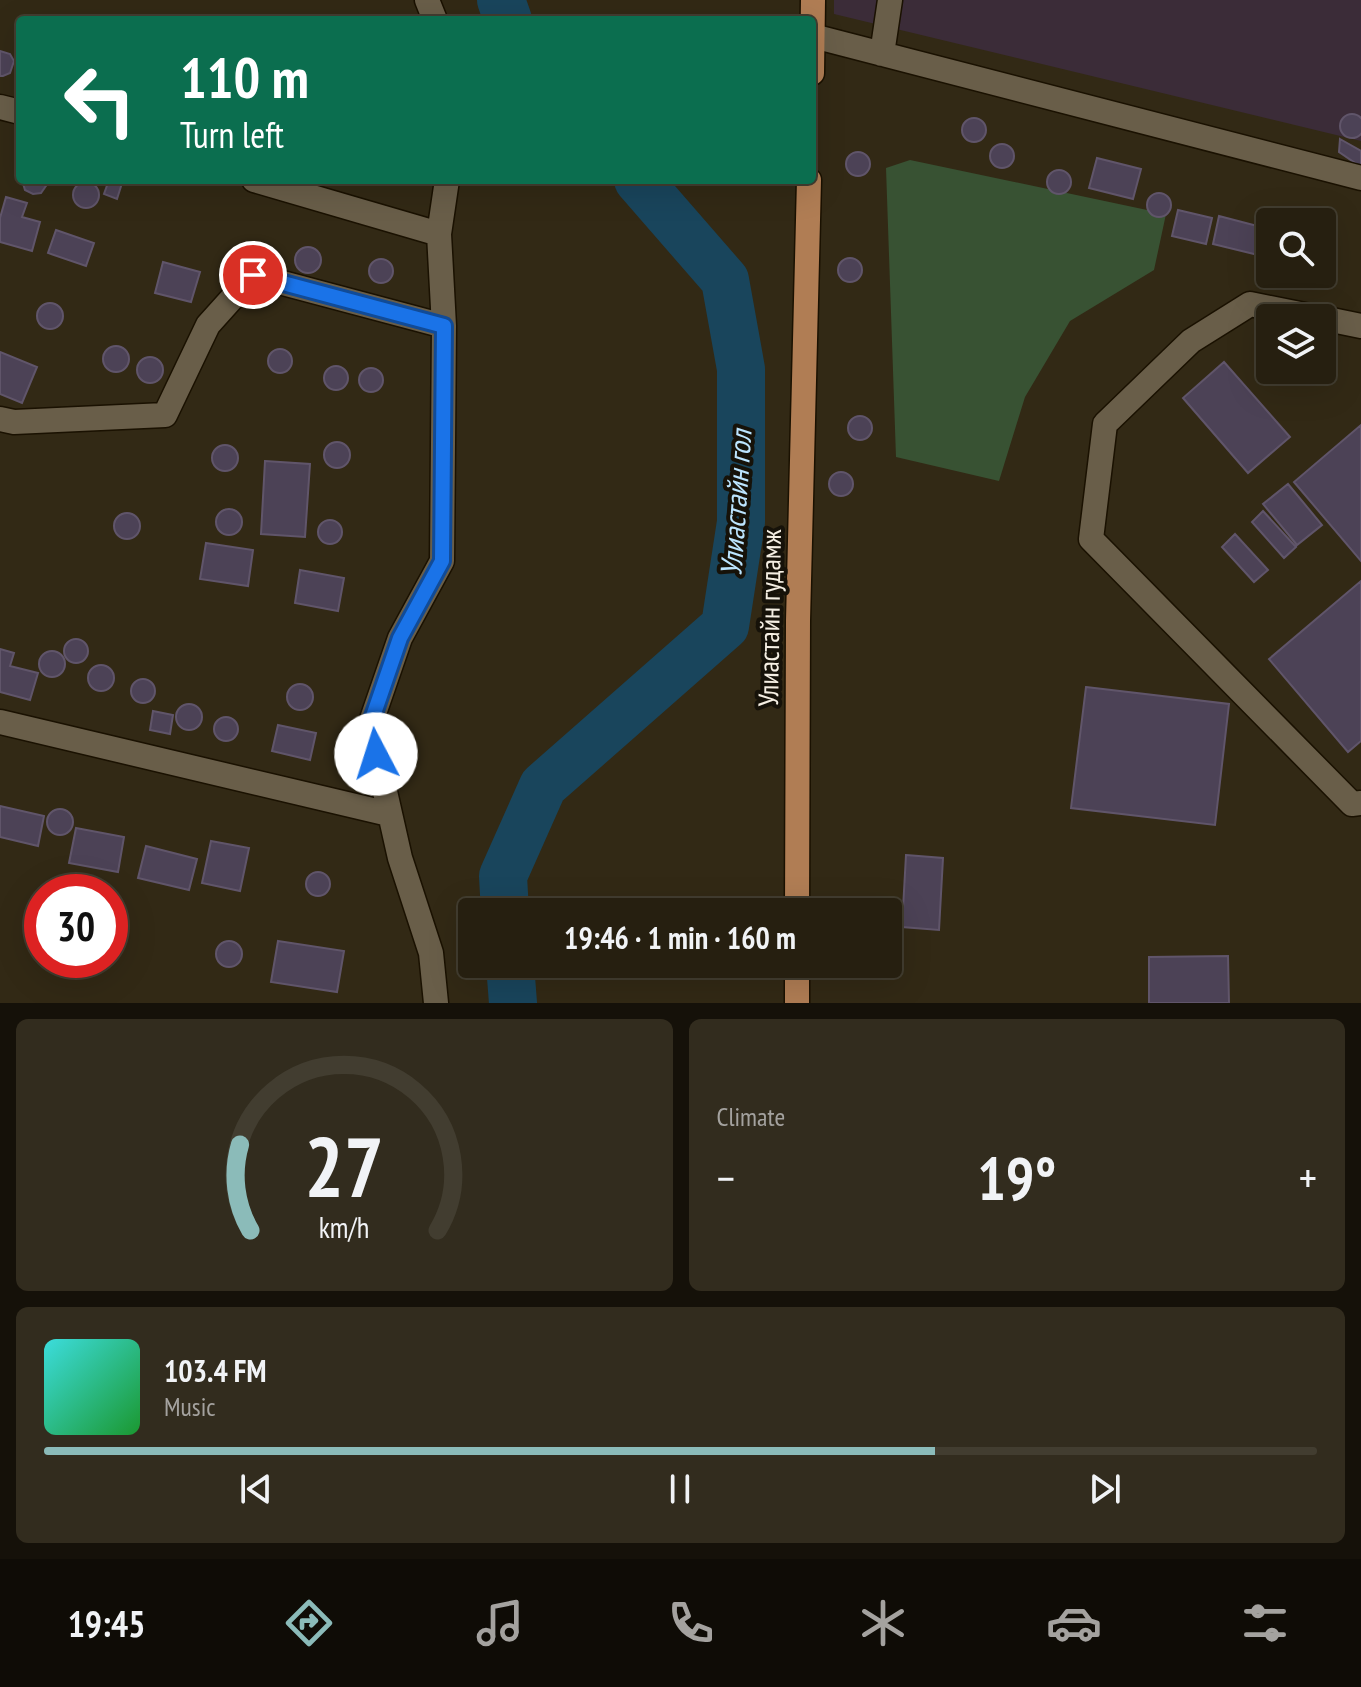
<!DOCTYPE html>
<meta charset="utf-8">
<style>
:root{--surface:#261f10;--page:#322c1e;--text:#f1f3f6;--muted:#a4a29f;--line:#423d30;--accent:#8bbbb9}
body{margin:0;font-family:"PT Sans Narrow",sans-serif;background:var(--page);color:var(--text);height:100vh;display:flex;flex-direction:column;font-size:30px;white-space:nowrap}
*{box-sizing:border-box;margin:0}
p{font-size:26px;color:var(--muted)}
.icon{flex:none;width:44px;height:44px;fill:none;stroke:currentColor;stroke-width:2;stroke-linecap:round;stroke-linejoin:round}
.map{position:relative;height:1003px;overflow:hidden}
.drawer{display:flex;flex-direction:column;gap:16px;padding:16px;background:#151109;flex:1}
.drawer>*{flex:none}
.top-card{position:absolute;left:16px;top:16px;width:800px;height:168px;border-radius:8px;box-shadow:0 8px 32px #0002,0 0 0 2px var(--line);background:#0b6e4f;color:#fff;overflow:hidden}
.controls{position:absolute;left:1256px;top:208px;display:grid;gap:16px}
.controls a{display:grid;place-items:center;width:80px;height:80px;border-radius:8px;background:var(--surface);box-shadow:0 8px 32px #0002,0 0 0 2px var(--line);font-size:40px}
.speed{position:absolute;left:24px;top:874px;display:flex;gap:16px;font-size:40px;font-weight:700;text-align:center}
.speed>*{display:grid;place-content:center;width:104px;height:104px;border-radius:50%;background:var(--surface);box-shadow:0 8px 32px #0002,0 0 0 2px var(--line);line-height:1}
.speed .limit{border:12px solid #d22;background:#fff;color:#111}
.pin{position:absolute;display:grid;place-items:center;width:68px;height:68px;color:#fff;margin:-34px;border:4px solid #fff;border-radius:50%;box-shadow:0 2px 8px #0007}
.me{position:absolute;width:88px;margin:-44px;rotate:355deg;stroke-linejoin:round;filter:drop-shadow(0 0 6px #0008)}
.turn{display:flex;align-items:center;gap:28px;height:168px;padding:0 32px;font-size:36px}
.turn .icon{width:104px;height:104px;stroke-width:2.5}
.turn b{display:block;font-size:56px;line-height:68px}
.big{font-size:60px;font-weight:600;line-height:1.1}
.drawer .tile{flex:1;display:flex;flex-direction:column;justify-content:center;gap:12px;min-width:0;padding:0 28px;border-radius:12px;background:var(--page)}
.drawer .dial{align-items:center;gap:0}
.dial svg{height:208px;overflow:visible;fill:none;stroke:var(--line);stroke-width:7;stroke-linecap:round;text-anchor:middle}
.dial text{fill:var(--text);stroke:none}
.song{display:flex;align-items:center;gap:24px}
.cover{width:96px;height:96px;border-radius:12px;background:linear-gradient(135deg,hsl(180 70% 55%),hsl(130 70% 35%))}
.played{height:8px;border-radius:4px;background:linear-gradient(90deg,var(--accent) 70%,var(--line) 70%)}
.keys{display:flex;justify-content:space-around;direction:ltr}
.heat{display:flex;justify-content:space-between;align-items:center;font-size:44px;direction:ltr}
.drawer .tiles{flex:1;display:grid;gap:16px;grid-template-columns:1fr 1fr}
.tile:last-child{grid-column:span 2}
.trip{position:absolute;left:458px;top:898px;width:444px;height:80px;border-radius:8px;background:var(--surface);box-shadow:0 8px 32px #0002,0 0 0 2px var(--line);font-weight:600;line-height:80px;text-align:center}
.tabs{display:flex;height:128px;justify-content:space-around;align-items:center;background:#0f0c06;color:var(--muted)}
.tabs .icon{width:56px;height:56px}
.tabs .on{color:var(--accent)}
.tabs b{font-size:36px;color:var(--text)}
.map>svg:first-child{display:block}
.industrial{fill:#3b2c38}
.green{fill:#385233}
.lines{fill:none;stroke-linecap:round;stroke-linejoin:round}
.river{stroke:#19455c;stroke-width:48}
.building{fill:#4c4256;stroke:#60556a;stroke-width:2}
.minor-casing{stroke:#1a1101;stroke-width:27}
.major-casing{stroke:#1a1101;stroke-width:27}
.minor{stroke:#695e49;stroke-width:24}
.major{stroke:#b07d54;stroke-width:24}
.route-casing{stroke:#114b97;stroke-width:20}
.route{stroke:#1a73e8;stroke-width:14}
.labels{text-anchor:middle;dominant-baseline:central;stroke-width:8;stroke-linejoin:round;paint-order:stroke}
.street-label{font-size:28px;fill:#f5efe3;stroke:#161209}
.water-label{font-size:30px;font-style:italic;fill:#bce5ff;stroke:#161209}
</style>
<div class="map">
<svg width="1361" height="1003" viewBox="0 0 1361 1003">
<rect width="100%" height="100%" fill="#322915"/>
<path class="industrial" d="M834 0H1361V141L834 14Z"/>
<path class="green" d="M910 160 1166 214 1154 270 1070 321 1025 397 999 481 896 457 886 168Z"/>
<g class="lines">
<path class="river" d="M501 0 508 20
M505 912 503 876 543 786 725 626 741 522V369L725 280 638 180
M510 964 513 1003"/>
</g>
<path class="building" d="M0 51 10 54 14 61 10 73 3 76H0Z
M1340 126a12 12 0 1 1 24 0a12 12 0 1 1-24 0Z
M962 130a12 12 0 1 1 24 0a12 12 0 1 1-24 0Z
M1340 139 1361 151V167L1339 152Z
M990 156a12 12 0 1 1 24 0a12 12 0 1 1-24 0Z
M846 164a12 12 0 1 1 24 0a12 12 0 1 1-24 0Z
M1097 158 1141 169 1133 199 1089 188Z
M1047 182a12 12 0 1 1 24 0a12 12 0 1 1-24 0Z
M22 180H48V183L41 193 33 194 25 190Z
M109 180H123L117 199 104 194Z
M73 195a13 13 0 1 1 26 0a13 13 0 1 1-26 0Z
M1147 205a12 12 0 1 1 24 0a12 12 0 1 1-24 0Z
M6 197 27 203 22 217 40 222 32 251 0 242V218Z
M1178 210 1212 218 1206 244 1172 236Z
M1219 216 1265 228 1258 255 1213 244Z
M56 230 94 243 86 266 48 253Z
M1322 241 1331 244 1335 252 1334 259 1324 266H1322Z
M295 260a13 13 0 1 1 26 0a13 13 0 1 1-26 0Z
M838 270a12 12 0 1 1 24 0a12 12 0 1 1-24 0Z
M369 271a12 12 0 1 1 24 0a12 12 0 1 1-24 0Z
M163 262 200 272 191 302 155 293Z
M37 316a13 13 0 1 1 26 0a13 13 0 1 1-26 0Z
M103 359a13 13 0 1 1 26 0a13 13 0 1 1-26 0Z
M268 361a12 12 0 1 1 24 0a12 12 0 1 1-24 0Z
M0 352 37 367 22 403 0 394Z
M137 370a13 13 0 1 1 26 0a13 13 0 1 1-26 0Z
M1224 362 1290 437 1248 473 1183 398Z
M324 378a12 12 0 1 1 24 0a12 12 0 1 1-24 0Z
M359 380a12 12 0 1 1 24 0a12 12 0 1 1-24 0Z
M848 428a12 12 0 1 1 24 0a12 12 0 1 1-24 0Z
M1361 425V561L1294 482Z
M324 455a13 13 0 1 1 26 0a13 13 0 1 1-26 0Z
M212 458a13 13 0 1 1 26 0a13 13 0 1 1-26 0Z
M265 461 310 464 305 537 261 534Z
M829 484a12 12 0 1 1 24 0a12 12 0 1 1-24 0Z
M1288 484 1322 525 1297 545 1263 504Z
M216 522a13 13 0 1 1 26 0a13 13 0 1 1-26 0Z
M1263 511 1296 547 1284 558 1252 522Z
M114 526a13 13 0 1 1 26 0a13 13 0 1 1-26 0Z
M318 532a12 12 0 1 1 24 0a12 12 0 1 1-24 0Z
M1235 534 1268 570 1254 582 1222 547Z
M206 543 253 550 248 586 200 579Z
M300 570 344 578 338 611 295 603Z
M1361 581V741L1348 752 1269 659Z
M64 651a12 12 0 1 1 24 0a12 12 0 1 1-24 0Z
M0 649 14 653 10 666 38 673 30 700 0 692Z
M39 664a13 13 0 1 1 26 0a13 13 0 1 1-26 0Z
M88 678a13 13 0 1 1 26 0a13 13 0 1 1-26 0Z
M131 691a12 12 0 1 1 24 0a12 12 0 1 1-24 0Z
M287 697a13 13 0 1 1 26 0a13 13 0 1 1-26 0Z
M1086 687 1229 704 1215 825 1071 808Z
M176 717a13 13 0 1 1 26 0a13 13 0 1 1-26 0Z
M153 711 173 715 170 734 150 730Z
M214 729a12 12 0 1 1 24 0a12 12 0 1 1-24 0Z
M278 725 316 733 310 760 272 751Z
M0 806 44 816 38 846 0 837Z
M47 822a13 13 0 1 1 26 0a13 13 0 1 1-26 0Z
M76 828 124 837 118 872 69 863Z
M211 841 249 848 240 891 202 883Z
M146 846 197 859 189 890 138 878Z
M906 855 943 858 939 930 902 927Z
M306 884a12 12 0 1 1 24 0a12 12 0 1 1-24 0Z
M278 941 344 951 337 992 271 982Z
M216 954a13 13 0 1 1 26 0a13 13 0 1 1-26 0Z
M1228 956 1229 1003H1149V957Z"/>
<g class="lines">
<g class="minor-casing">
<path id="minor" d="M427 0 435 20
M813 36 1361 178
M882 54 890 0
M0 107 20 112
M254 180 439 234
M1320 318 1250 304 1191 341 1105 424 1091 539 1352 804 1361 803
M1322 318 1361 326
M0 419 14 422 165 415 208 325 253 275 444 326
M0 722 389 814
M436 1003 431 953 400 858 370 725 400 638 442 561 444 326 439 234 447 180"/>
</g>
<g class="major-casing">
<path id="major" d="M812 73 813 0
M797 912 798 621 809 180
M797 1003V964"/>
</g>
<use href="#minor" class="minor"/>
<use href="#major" class="major"/>
</g>
<g class="lines">
<g class="route-casing">
<path id="route" d="M253 275 444 326 442 561 400 638 370 725 376 754"/>
</g>
<use href="#route" class="route"/>
</g>
<g class="labels">
<g class="street-label">
<text transform="translate(769 618) rotate(-89)">Улиастайн гудамж</text>
</g>
<g class="water-label">
<text transform="translate(735 503) rotate(-86)">Улиастайн гол</text>
</g>
</g>
</svg>
<div class="controls">
<a><svg class="icon" aria-label="search" viewBox="0 0 24 24"><circle cx="10" cy="10" r="6"/><path d="M15 15l6 6"/></svg></a>
<a><svg class="icon" aria-label="layers" viewBox="0 0 24 24"><path d="M12 4l9 5-9 5-9-5zM3 14l9 5 9-5"/></svg></a>
</div>
<div class="speed"><div class="limit">30</div></div>
<div class="pin" style="left:253px;top:275px;background:#d93025"><svg class="icon" aria-label="arrive" viewBox="0 0 24 24"><path d="M6 21V4h12l-3 4 3 4H6"/></svg></div>
<svg class="me" style="left:376px;top:754px" viewBox="-20 -20 40 40"><circle r="19" fill="#fff"/><path d="M0-13L10 11 0 6-10 11z" fill="#1a73e8"/></svg>
<div class="trip">19:46 · 1 min · 160 m</div>
<div class="top-card">
<div class="turn"><svg class="icon" aria-label="left" viewBox="0 0 24 24"><path d="M17 20v-9H6M10 6l-5 5 5 5"/></svg><div><b>110 m</b>Turn left</div></div>
</div>
</div>
<section class="drawer">
<div class="tiles">
<div class="tile dial"><svg viewBox="0 0 100 80">
<path d="M14 69A42 42 0 1 1 86 69"/>
<path d="M14 69A42 42 0 0 1 10 36" stroke="#8bbbb9"/>
<text x="50" y="56" font-size="32" font-weight="700">27</text>
<text x="50" y="72" font-size="11">km/h</text>
</svg></div>
<div class="tile"><p>Climate</p>
<div class="heat"><a>−</a><b class="big">19°</b><a>+</a></div>
</div>
<div class="tile">
<div class="song"><i class="cover"></i><div><b>103.4 FM</b><p>Music</p></div></div>
<div class="played"></div>
<div class="keys"><svg class="icon" aria-label="previous" viewBox="0 0 24 24"><path d="M18 5L8 12l10 7zM5 5v14"/></svg><svg class="icon" aria-label="pause" viewBox="0 0 24 24"><path d="M8 5v14M16 5v14"/></svg><svg class="icon" aria-label="next" viewBox="0 0 24 24"><path d="M6 5l10 7-10 7zM19 5v14"/></svg></div>
</div>
</div>
</section>
<nav class="tabs">
<b>19:45</b>
<svg class="icon on" aria-label="directions" viewBox="0 0 24 24"><path d="M12 3l9 9-9 9-9-9zM9 14v-3h6M13 9l2 2-2 2"/></svg>
<svg class="icon" aria-label="music" viewBox="0 0 24 24"><path d="M9 18V5l10-2v13"/><circle cx="6" cy="18" r="3"/><circle cx="16" cy="16" r="3"/></svg>
<svg class="icon" aria-label="phone" viewBox="0 0 24 24"><path d="M5 4h4l2 5-3 2q2 4 5 5l2-3 5 2v4C11 20 4 13 5 4z"/></svg>
<svg class="icon" aria-label="climate" viewBox="0 0 24 24"><path d="M12 3v18M4 7l16 10M4 17L20 7"/></svg>
<svg class="icon" aria-label="car" viewBox="0 0 24 24"><path d="M5 17H2v-5l4-1 3-4h7l3 4 3 1v5h-3M9 17h6M6 11h13"/><circle cx="7" cy="17" r="2"/><circle cx="17" cy="17" r="2"/></svg>
<svg class="icon" aria-label="filters" viewBox="0 0 24 24"><path d="M4 7h16M4 17h16"/><circle cx="9" cy="7" r="2"/><circle cx="15" cy="17" r="2"/></svg>
</nav>
